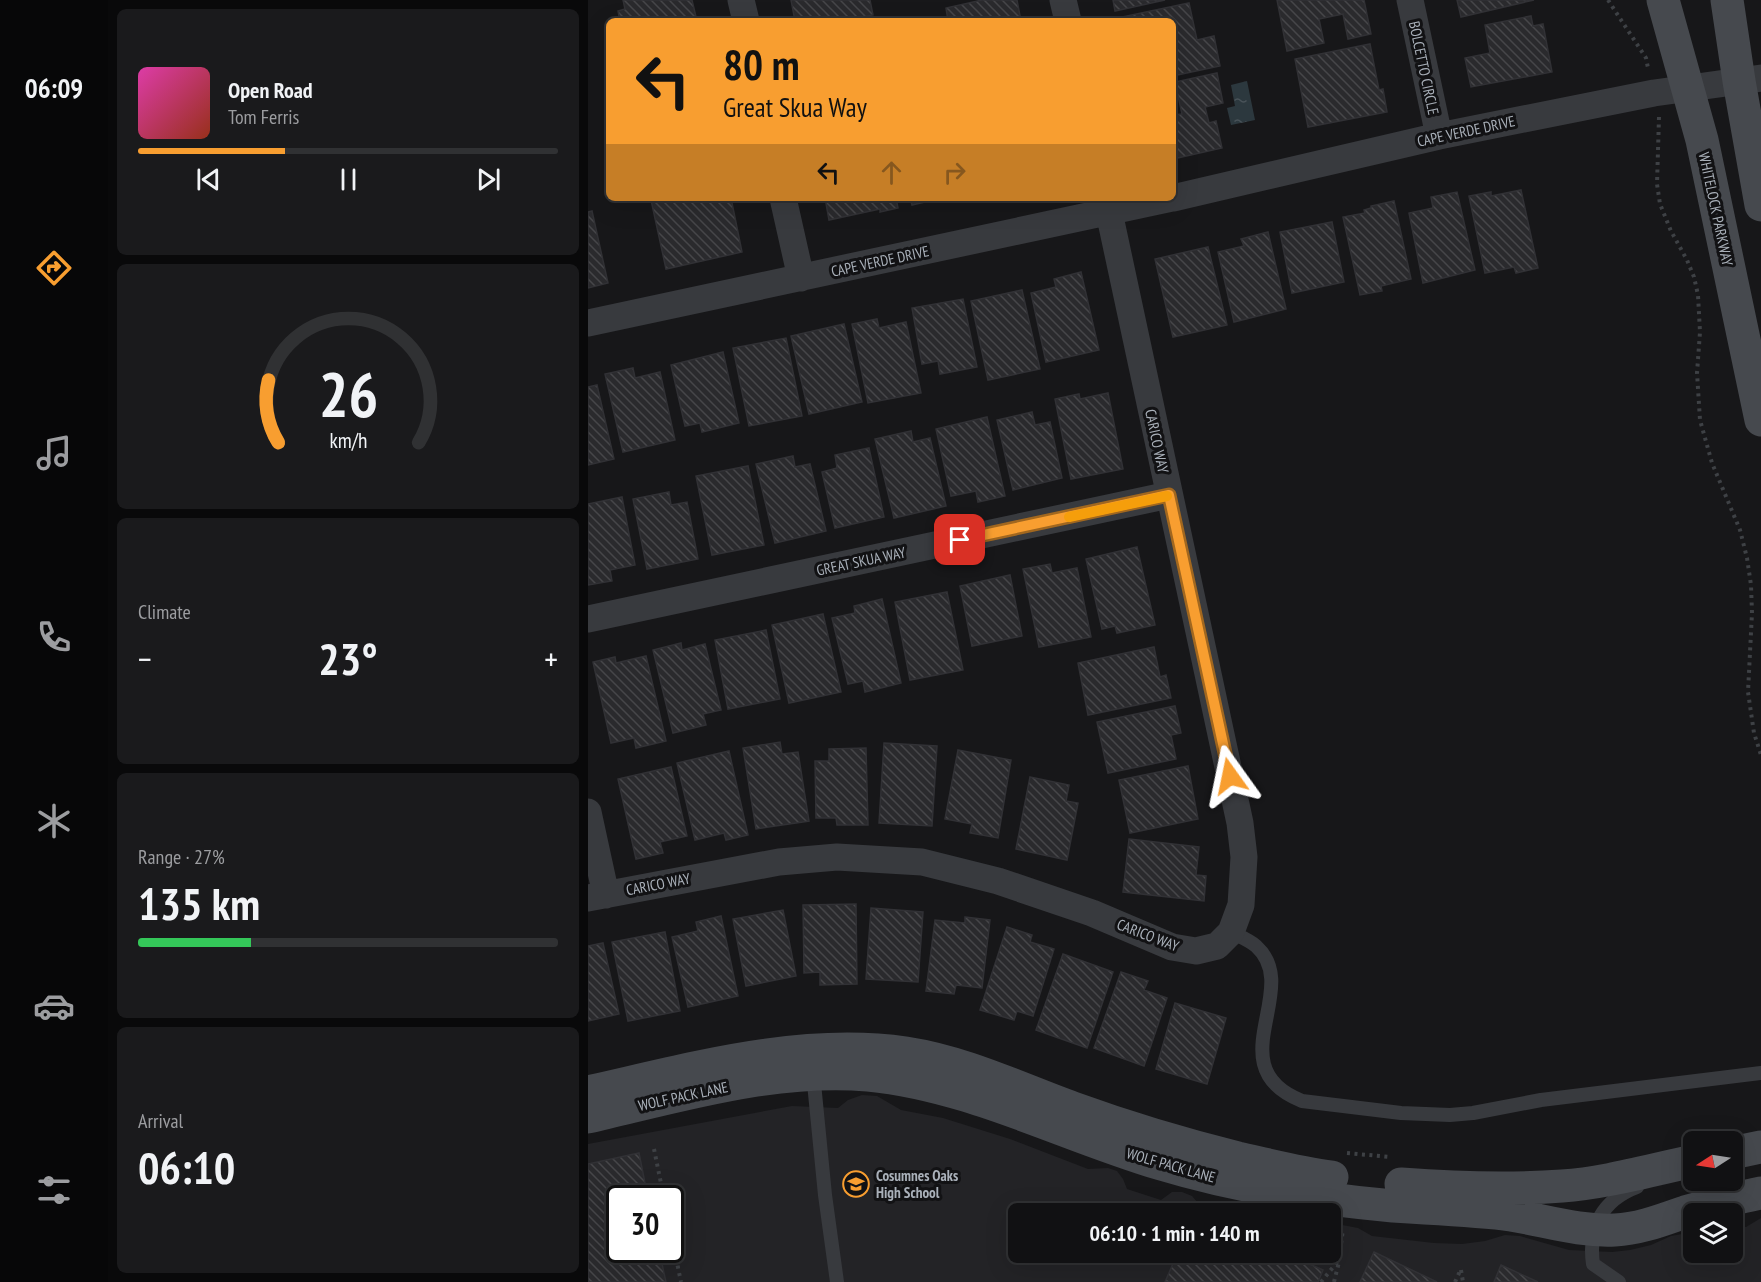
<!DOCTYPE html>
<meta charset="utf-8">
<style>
:root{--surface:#111113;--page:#1a1a1c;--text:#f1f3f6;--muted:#9c9da0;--line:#303133;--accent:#f89e30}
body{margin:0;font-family:"PT Sans Narrow",sans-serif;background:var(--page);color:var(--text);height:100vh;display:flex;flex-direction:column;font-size:22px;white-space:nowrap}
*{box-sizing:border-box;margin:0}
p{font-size:20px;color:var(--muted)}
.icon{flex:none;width:33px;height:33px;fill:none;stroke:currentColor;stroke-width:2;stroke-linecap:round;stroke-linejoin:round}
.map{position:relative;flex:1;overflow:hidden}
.details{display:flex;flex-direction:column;gap:9px;padding:9px;background:#09090a;width:480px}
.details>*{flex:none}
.top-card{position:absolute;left:18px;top:18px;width:570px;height:183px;border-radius:9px;box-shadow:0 6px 24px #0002,0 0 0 2px var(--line);background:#f89e30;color:#111;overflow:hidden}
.needle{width:39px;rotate:258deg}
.buttons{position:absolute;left:1095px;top:1131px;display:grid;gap:12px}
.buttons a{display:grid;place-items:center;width:60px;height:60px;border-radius:9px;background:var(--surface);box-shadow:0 6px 24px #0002,0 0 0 2px var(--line);font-size:30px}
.speed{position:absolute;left:18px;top:1185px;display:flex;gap:12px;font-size:30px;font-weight:700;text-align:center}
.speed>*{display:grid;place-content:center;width:78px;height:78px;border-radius:50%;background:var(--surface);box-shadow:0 6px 24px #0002,0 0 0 2px var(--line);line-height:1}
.speed .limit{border:3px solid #111;border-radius:9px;background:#fff;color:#111}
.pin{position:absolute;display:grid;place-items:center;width:51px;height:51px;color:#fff;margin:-26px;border-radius:12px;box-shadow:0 3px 9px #0006}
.me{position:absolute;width:66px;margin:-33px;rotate:348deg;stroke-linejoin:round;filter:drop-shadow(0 0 4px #0008)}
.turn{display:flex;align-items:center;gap:21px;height:126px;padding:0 18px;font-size:27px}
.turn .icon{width:78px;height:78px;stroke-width:2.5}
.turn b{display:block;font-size:42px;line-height:51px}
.lanes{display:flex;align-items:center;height:57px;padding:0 18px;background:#0003;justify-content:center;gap:30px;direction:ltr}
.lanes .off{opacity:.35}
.big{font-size:45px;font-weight:700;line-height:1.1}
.details .tile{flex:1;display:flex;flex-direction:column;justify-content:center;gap:9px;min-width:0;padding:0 21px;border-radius:9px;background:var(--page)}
.details .dial{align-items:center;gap:0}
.dial svg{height:156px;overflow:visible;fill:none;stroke:var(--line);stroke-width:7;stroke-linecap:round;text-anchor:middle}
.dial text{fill:var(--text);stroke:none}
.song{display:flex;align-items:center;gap:18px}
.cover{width:72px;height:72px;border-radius:9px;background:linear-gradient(135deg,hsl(320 70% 55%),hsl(10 70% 35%))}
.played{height:6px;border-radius:3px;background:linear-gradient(90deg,var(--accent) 35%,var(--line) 35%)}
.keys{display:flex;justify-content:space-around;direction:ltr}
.heat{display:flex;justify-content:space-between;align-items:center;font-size:33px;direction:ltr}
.charge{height:9px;border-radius:4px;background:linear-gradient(90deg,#34c759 27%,var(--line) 0)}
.trip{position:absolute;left:420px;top:1203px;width:333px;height:60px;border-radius:9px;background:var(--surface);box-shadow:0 6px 24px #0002,0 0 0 2px var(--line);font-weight:700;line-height:60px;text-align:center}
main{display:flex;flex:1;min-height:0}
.menu{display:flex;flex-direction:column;width:108px;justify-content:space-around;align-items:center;background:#070708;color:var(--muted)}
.menu .icon{width:42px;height:42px}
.menu .on{color:var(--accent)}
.menu b{font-size:27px;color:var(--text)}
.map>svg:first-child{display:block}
.built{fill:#232326;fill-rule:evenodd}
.water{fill:url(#water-ripples)}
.building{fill:url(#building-back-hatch);stroke:#313135;stroke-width:1.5}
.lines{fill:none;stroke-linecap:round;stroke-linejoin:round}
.path{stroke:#3e4145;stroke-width:4;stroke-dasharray:3 4.5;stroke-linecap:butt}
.lane{stroke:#383a3e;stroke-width:14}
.street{stroke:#383a3e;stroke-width:27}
.secondary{stroke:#46494e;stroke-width:33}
.route-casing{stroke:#a1671f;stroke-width:15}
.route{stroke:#f89e30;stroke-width:10}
.slow{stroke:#f59e0b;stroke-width:10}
.labels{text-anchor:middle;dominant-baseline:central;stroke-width:6;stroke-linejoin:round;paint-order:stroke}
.street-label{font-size:15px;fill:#a9b0b9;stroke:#121214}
.poi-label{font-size:15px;font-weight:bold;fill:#a9b0b9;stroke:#121214;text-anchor:start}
</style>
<main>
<nav class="menu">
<b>06:09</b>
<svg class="icon on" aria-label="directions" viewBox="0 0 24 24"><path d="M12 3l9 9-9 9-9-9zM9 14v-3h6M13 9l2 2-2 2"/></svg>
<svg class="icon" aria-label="music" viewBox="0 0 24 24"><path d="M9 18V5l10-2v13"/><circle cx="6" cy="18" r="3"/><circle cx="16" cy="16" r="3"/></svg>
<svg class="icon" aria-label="phone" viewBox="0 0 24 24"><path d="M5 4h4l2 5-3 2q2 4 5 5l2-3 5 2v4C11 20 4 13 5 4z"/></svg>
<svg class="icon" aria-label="climate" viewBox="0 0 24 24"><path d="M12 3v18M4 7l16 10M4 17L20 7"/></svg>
<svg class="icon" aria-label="car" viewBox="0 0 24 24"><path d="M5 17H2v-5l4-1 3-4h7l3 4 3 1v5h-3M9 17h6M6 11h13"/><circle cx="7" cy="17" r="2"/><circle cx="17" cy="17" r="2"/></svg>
<svg class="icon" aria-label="filters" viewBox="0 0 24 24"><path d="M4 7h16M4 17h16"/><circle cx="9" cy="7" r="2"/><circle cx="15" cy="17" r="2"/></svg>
</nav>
<section class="details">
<div class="tile">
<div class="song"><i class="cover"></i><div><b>Open Road</b><p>Tom Ferris</p></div></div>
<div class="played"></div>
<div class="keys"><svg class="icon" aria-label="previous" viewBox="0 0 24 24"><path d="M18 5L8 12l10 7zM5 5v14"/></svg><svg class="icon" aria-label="pause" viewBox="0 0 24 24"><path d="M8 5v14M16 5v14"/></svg><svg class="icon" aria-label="next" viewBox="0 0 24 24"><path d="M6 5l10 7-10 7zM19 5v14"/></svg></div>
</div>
<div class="tile dial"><svg viewBox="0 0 100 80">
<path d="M14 69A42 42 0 1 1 86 69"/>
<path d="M14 69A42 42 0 0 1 9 37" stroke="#f89e30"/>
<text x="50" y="56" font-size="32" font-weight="700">26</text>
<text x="50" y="72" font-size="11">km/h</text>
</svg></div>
<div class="tile"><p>Climate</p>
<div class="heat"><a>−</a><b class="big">23°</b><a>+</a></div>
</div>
<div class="tile"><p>Range · 27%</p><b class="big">135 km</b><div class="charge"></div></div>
<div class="tile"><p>Arrival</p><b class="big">06:10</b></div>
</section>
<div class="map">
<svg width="1173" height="1282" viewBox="0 0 1173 1282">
<defs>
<pattern id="water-ripples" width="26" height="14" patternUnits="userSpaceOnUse" patternTransform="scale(1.5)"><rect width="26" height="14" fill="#2c383e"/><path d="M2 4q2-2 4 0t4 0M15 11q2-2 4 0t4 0" fill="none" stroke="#485258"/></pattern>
<pattern id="building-back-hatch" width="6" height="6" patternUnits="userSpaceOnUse" patternTransform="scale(1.5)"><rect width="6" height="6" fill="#2a2a2d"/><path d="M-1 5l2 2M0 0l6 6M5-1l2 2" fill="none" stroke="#464649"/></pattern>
</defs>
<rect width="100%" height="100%" fill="#171719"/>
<path class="built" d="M274 1095 289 1096 313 1110 355 1118 422 1139 500 1169 520 1168 529 1171 535 1179 539 1189 573 1200 584 1192H594L604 1196 610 1203 619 1207 647 1213 430 1214V1252H742L743 1223H744L770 1228 784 1236 846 1243 874 1244 897 1241 917 1235 932 1236 981 1250 1024 1252 1042 1250 1063 1245 1083 1236 1105 1232 1106 1252H1144L1145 1227H1158L1173 1218V1282H0V1144L204 1106 250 1108 260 1100ZM32 1198H82V1250H32Z"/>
<path class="water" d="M659 81 667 120 643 125 639 108 647 106 643 85Z"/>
<path class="building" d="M35 0H104L109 21H32L30 11 37 9Z
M203 0H282L285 15 253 21H207Z
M394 0H429L433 21H360L358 8Z
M525 0H577L527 11Z
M689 0H776L783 34 760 39 755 14 731 19 736 43 699 51Z
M869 0H946L873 17Z
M601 3 609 40 626 36 632 66 589 75 585 58V21H529V18Z
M943 16 945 26 955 24 964 72 883 87 877 58 902 53 897 25Z
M782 44 791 90 795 89 799 112 720 127 707 59Z
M629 73 635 103 617 107 621 123 628 121 634 148 585 159V115L594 114 587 82Z
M933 190 950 268 928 273 926 267 897 273 881 196 903 192V196Z
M869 192 887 270 835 283 821 213 845 208 843 197Z
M71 198H143L154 252 78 269 63 200Z
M237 198H308L310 208 292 212V209L241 220Z
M322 198H354L324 205Z
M806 201 823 279 793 286 794 291 772 295 755 217 777 213 776 210 783 208V206Z
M4 211 20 283 0 288V212Z
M744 222 756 282 704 293 692 232Z
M680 232 698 309 646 322 630 252 656 246 653 239Z
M620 247 639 325 585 337 567 259Z
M493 272 511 350 458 362 443 293 468 287 466 279Z
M434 290 452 369 400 380 383 301Z
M375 299 389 367 352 374 350 361 334 364 324 308Z
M289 319 291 328 318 322 333 393 280 403 264 324Z
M256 324 274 402 221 414 203 336Z
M198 338 214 416 161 426 145 348Z
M135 352 151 423 114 432 112 423 97 426 83 365Z
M45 368 47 378 72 372 87 440 35 452 17 374Z
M9 385 26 459 0 465V387Z
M520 393 535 469 483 479 467 399 491 394 492 399Z
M444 412 447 425 462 422 474 478 425 490 409 420Z
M399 417 417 496 390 502 388 491 363 496 348 429Z
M323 431 325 442 342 438 358 506 306 518 287 439Z
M281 448 296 517 247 528 234 472 249 468 247 455Z
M205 456 207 467 222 464 238 531 187 543 168 464Z
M160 466 176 545 124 555 108 476Z
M81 492 83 505 99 502 110 559 59 569 45 499Z
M34 497 47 565 22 570 24 581 0 585V504Z
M549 547 567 625 529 633 527 626 514 629 498 559Z
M462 564 464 573 489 568 503 637 451 647 435 569Z
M422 575 434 636 384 646 372 586Z
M359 592 375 670 322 680 307 602Z
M294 599 313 683 277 692 275 681 260 684 244 618 267 613 266 606Z
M235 614 253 692 201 703 184 625Z
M178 630 192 699 140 709 127 640Z
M93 643 94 650 117 644 133 710 115 714 118 725 85 733 65 650Z
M566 647 572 677 578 675 583 698 500 715 490 663Z
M58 656 78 741 48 748 46 738 23 743 5 662 27 657 28 663Z
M587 706 593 733 583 735 588 759 520 773 509 722Z
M192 742 194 754 210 752 221 821 168 829 155 748Z
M296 743 349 746 344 826 291 823Z
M278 748 280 825H249L248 818H228L227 761H241V749Z
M370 750 423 760 410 838 382 833 384 824 357 819Z
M141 751 160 835 138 840 136 833 107 840 89 763Z
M600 766 610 819 542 833 531 780Z
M83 767 99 836 72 842 75 853 48 859 30 779Z
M442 777 481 785 478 801 490 803 479 860 428 849Z
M541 839 611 847 608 875 618 876 616 901 535 892Z
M268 904 269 984 232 985V972L216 973 215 905Z
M283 908 335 912 330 982 278 979Z
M195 910 208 976 158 986 145 919Z
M133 916 150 996 100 1007 84 937 110 931 108 922Z
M377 917 402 920 394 988 368 985 366 994 338 991 347 920 377 923Z
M419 927 444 935 442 942 466 949 445 1016 429 1011 426 1020 392 1010Z
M77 932 92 1011 40 1021 24 942Z
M15 943 31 1014 0 1021V946Z
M475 954 525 972 499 1048 448 1030Z
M533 972 560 981 556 990 579 998 556 1066 506 1048Z
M587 1003 638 1018 619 1084 568 1069Z
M51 1153 60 1198H32V1250H71L78 1282H0V1164Z
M590 1252H694L735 1270 730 1282H577Z
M786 1252 849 1282H772Z
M913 1265 950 1282H906Z"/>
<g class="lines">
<path class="path" d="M1020 0 1058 58 1060 68
M1071 117 1069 184 1072 204 1083 231 1099 260 1106 277 1110 295 1112 332 1109 373 1112 420 1124 463 1152 530 1159 558 1163 585 1164 613 1160 692 1166 733 1173 755
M66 1149 76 1198
M759 1153 802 1157
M82 1229 93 1282
M873 1270 875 1282
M733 1282 751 1260 755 1229
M746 1282 751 1262
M867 1282 873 1269"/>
<path class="lane" d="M643 932C651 936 661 940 668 946 716 989 628 1067 714 1101L813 1113 862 1115 885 1113 953 1100 1173 1073
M225 1073 237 1195 249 1282
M1031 1282 1005 1264C1000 1228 1014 1200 1049 1187"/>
<path class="street" d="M153 0 158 21
M475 0 480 21
M822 0 851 136
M195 198 213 278
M585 198 851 136 1066 93 1173 78
M0 323 584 198
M0 619 581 495
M0 812 18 895
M0 898 191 862 249 857 334 862 410 881 504 913 584 947 608 951 629 946 643 932 653 905 656 857 652 823 518 198"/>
<path class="secondary" d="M1075 0 1114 140 1173 420
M1139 0 1151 81 1173 205
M0 1092C103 1069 211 1038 318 1053 377 1062 430 1088 485 1108 540 1128 594 1144 650 1158 681 1165 712 1173 744 1177
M0 1117C91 1096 186 1067 280 1075 383 1085 475 1135 573 1164 649 1187 727 1199 805 1206 839 1208 873 1210 908 1213 948 1217 986 1232 1027 1230 1051 1229 1074 1220 1097 1212 1122 1205 1147 1198 1173 1193
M1144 1153 1173 1147
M813 1184C866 1188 921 1190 974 1186 1018 1183 1062 1170 1106 1161"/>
</g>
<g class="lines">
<g class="route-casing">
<path id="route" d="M372 540 581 495 642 776"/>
</g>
<use href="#route" class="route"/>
<path class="slow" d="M481 517 579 496"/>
</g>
<defs>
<g id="school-ring" transform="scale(1.35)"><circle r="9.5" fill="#121214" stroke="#f89e30" stroke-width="1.5"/><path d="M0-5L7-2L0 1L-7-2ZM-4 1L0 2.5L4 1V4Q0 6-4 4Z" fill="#f89e30"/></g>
</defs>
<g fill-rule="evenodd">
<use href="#school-ring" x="268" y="1184"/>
</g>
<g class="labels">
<g class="street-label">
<text transform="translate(836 68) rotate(78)">BOLCETTO CIRCLE</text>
<text transform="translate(878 131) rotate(-12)">CAPE VERDE DRIVE</text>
<text transform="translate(1128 209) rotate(78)">WHITELOCK PARKWAY</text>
<text transform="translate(292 261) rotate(-12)">CAPE VERDE DRIVE</text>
<text transform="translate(569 441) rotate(78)">CARICO WAY</text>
<text transform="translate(273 561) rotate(-12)">GREAT SKUA WAY</text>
<text transform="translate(70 884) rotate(-11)">CARICO WAY</text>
<text transform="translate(560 935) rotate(21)">CARICO WAY</text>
<text transform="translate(95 1096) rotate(-12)">WOLF PACK LANE</text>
<text transform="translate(583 1165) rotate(16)">WOLF PACK LANE</text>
</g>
<g class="poi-label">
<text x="288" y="1175">Cosumnes Oaks<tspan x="288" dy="17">High School</tspan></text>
</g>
</g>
</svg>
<div class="buttons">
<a><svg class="needle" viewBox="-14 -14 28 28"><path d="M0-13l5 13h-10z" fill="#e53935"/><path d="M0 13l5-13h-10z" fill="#9c9da0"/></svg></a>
<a><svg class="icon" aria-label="layers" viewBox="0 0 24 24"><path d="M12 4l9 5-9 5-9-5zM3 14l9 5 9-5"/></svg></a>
</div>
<div class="speed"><div class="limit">30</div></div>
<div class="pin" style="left:372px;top:540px;background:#d93025"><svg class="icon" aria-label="arrive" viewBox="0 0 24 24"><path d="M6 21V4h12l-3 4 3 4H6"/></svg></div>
<svg class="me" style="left:642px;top:776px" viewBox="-20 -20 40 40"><path d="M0-17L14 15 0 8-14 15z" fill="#f89e30" stroke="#fff" stroke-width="4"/></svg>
<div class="trip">06:10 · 1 min · 140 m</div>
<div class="top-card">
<div class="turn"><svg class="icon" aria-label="left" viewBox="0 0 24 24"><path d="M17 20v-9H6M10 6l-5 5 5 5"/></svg><div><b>80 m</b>Great Skua Way</div></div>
<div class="lanes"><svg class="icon" aria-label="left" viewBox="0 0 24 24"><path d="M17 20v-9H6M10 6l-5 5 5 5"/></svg><svg class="icon off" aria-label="ahead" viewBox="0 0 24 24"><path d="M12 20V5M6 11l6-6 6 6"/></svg><svg class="icon off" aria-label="right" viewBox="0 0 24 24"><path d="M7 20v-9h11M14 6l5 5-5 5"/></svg></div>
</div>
</div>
</main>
